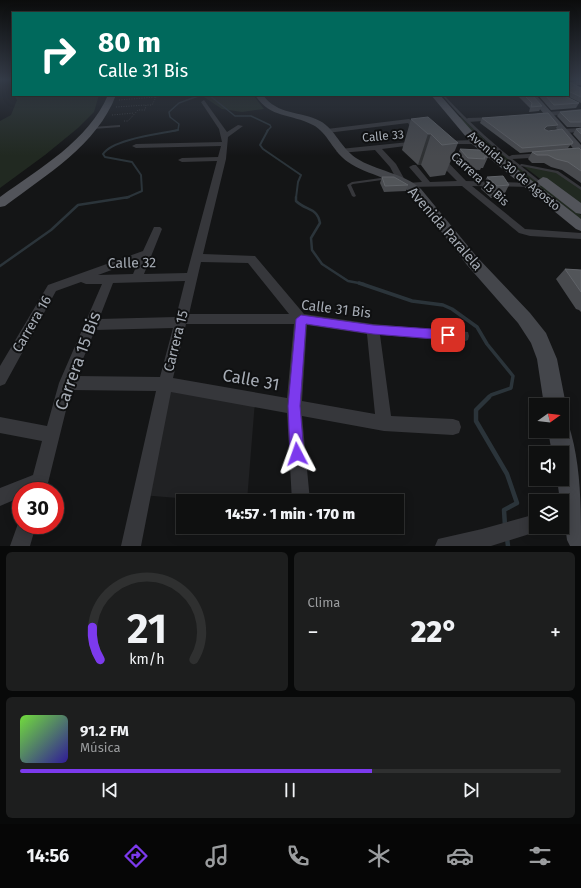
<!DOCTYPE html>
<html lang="es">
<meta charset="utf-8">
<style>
:root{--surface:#0f1010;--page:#1d1e1e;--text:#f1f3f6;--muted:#9b9d9f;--line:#2f3030;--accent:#7c3aed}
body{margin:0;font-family:"Fira Sans",sans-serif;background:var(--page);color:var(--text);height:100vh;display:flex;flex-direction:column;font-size:15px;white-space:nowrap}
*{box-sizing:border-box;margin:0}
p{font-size:13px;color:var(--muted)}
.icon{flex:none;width:22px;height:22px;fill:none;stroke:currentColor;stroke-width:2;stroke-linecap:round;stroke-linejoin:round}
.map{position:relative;height:546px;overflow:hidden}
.side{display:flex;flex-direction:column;gap:6px;padding:6px;background:#080909;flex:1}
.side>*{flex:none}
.hud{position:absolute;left:12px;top:12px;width:557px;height:84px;border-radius:0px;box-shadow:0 2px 10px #0003,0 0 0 1px var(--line);background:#00695c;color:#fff;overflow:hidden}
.needle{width:26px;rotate:75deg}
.controls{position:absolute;left:529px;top:398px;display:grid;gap:8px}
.controls a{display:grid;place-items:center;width:40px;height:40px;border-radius:0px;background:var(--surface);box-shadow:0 2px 10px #0003,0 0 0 1px var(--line);font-size:20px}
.speed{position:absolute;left:12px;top:482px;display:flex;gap:8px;font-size:20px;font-weight:700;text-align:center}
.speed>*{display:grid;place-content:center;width:52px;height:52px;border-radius:50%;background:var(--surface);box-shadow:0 2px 10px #0003,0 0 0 1px var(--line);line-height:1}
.speed .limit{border:6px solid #d22;background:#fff;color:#111}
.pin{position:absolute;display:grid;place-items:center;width:34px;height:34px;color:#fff;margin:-17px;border-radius:8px;box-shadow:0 2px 6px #0006}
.me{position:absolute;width:44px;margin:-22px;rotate:356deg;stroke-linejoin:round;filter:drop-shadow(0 0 3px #0008)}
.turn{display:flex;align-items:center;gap:14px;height:84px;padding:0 20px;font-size:18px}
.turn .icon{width:52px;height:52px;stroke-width:2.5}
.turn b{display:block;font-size:28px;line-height:34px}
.big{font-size:30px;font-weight:800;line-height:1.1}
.side .card{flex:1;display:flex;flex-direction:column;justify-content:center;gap:6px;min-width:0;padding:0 14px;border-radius:6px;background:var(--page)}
.side .dial{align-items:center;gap:0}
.dial svg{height:104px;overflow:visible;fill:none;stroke:var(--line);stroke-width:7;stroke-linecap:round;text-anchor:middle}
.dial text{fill:var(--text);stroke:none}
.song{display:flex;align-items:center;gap:12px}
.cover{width:48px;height:48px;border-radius:6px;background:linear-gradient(135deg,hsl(100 70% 55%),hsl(250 70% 35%))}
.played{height:4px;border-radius:2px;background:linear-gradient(90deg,var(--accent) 65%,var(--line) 65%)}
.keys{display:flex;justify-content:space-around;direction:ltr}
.heat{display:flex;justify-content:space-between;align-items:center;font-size:22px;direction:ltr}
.side .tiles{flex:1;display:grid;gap:6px;grid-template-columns:1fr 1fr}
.card:last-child{grid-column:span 2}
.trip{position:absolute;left:176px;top:494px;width:228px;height:40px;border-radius:0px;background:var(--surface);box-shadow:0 2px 10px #0003,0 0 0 1px var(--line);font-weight:800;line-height:40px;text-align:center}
.tab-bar{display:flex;height:64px;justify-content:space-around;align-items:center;background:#060606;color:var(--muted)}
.tab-bar .icon{width:28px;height:28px}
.tab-bar .on{color:var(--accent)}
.tab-bar b{font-size:18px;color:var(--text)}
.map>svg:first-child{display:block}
.built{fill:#202123}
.green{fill:#212921}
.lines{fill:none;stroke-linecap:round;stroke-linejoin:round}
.stream-far4{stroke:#2b343a;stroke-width:1.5}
.stream-far3{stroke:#2b343a;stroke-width:2}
.stream-far2{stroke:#2b343a;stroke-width:2.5}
.stream-far1{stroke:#2b343a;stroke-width:3.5}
.stream{stroke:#2b343a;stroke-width:4.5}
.path{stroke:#3c3e42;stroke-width:1;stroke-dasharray:1 1.5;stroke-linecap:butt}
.lane{fill:#36373b;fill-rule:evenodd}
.street{fill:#36373b;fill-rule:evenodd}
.secondary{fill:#44464b;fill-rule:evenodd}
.primary{fill:#52545a;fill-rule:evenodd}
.wall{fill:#484a4e}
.shaded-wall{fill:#2f3133}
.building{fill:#525559;stroke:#606368}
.route{fill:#7c3aed;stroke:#51269a}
.labels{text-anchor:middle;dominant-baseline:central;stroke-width:4;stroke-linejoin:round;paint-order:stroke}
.far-street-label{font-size:12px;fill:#a7adb6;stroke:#0f1011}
.street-label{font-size:14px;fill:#a7adb6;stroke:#0f1011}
.near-street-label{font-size:17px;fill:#a7adb6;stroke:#0f1011}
</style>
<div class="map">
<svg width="581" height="546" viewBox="0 0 581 546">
<rect width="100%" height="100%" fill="#141516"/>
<path class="built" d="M165 384 255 401 247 501H214L141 495Z"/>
<path class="green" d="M14 95H99L94 112 78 128 45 155 0 188V121L11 115 17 100Z
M201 95H253L264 109 242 112 222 109Z
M456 117H461L486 141 581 215V222L479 142Z
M522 165 557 172 581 189V210Z"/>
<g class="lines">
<path class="stream-far4" d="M209 95 235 116H251L270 125 271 127 267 131
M173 131 178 130 179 124 170 117 169 112 179 103 201 95"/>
<path class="stream-far3" d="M268 130 260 145 263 149 301 175 298 182 296 198
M126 198 142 191 141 175 132 162 105 157 103 154C113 139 160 134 178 130"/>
<path class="stream-far2" d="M296 197V201C306 211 317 207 320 223L311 238 312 250 322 264 348 281 364 284
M0 266 51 230 78 205 129 197"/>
<path class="stream-far1" d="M359 283 412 301 443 305 452 309 477 327 487 344 513 376 511 388 491 395 488 398"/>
<path class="stream" d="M489 397 476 410V421L507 474 517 503 504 510 505 526
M507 538 508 546"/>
<path class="path" d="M119 100 156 97
M116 107 146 105
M112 115 134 113
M124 121H128L138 110H145L146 105H152L156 97 172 95"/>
<path class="lane" d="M442 95H444C468 121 493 144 520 165L521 164H522L558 171 581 187V190L556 173 521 166 545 185 544 186H542C506 158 470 130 442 95Z
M119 125H120V127L93 129 91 128 93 127Z
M388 177 390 178 389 179 353 184 351 185 356 196 354 197 352 196 347 185 352 182Z"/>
<path class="street" d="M204 100 227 132 238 125 243 126 228 137 226 159 203 254 255 256 304 314 373 324 468 332 469 336 468 340 463 342 380 335 391 416 453 419 459 421 461 427 459 433 453 435 384 431 302 416 310 501H292L287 413 171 392 141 546H121L156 391 71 390 46 491H21V497L0 506V488L33 475 42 441 0 433V417L47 426 59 383 102 284H86L81 282 56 291 5 384 0 386V366L48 285 143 251 154 227H160L162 229 144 274 187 273 217 161 182 162 178 160 182 158 218 157 221 146 136 148 132 146 136 144 222 142 219 129 201 102ZM139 260 133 274 98 275ZM201 262 248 263 289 314H189ZM185 281 176 317 99 319 113 283ZM186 324H294L287 398 173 378ZM307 325 367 334 375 414 302 401ZM173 328 160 377 76 376 95 330Z
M581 109V113L538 117 535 115 538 113Z
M499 117 500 118 497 120 468 122 465 120 468 118Z
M409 119 413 121 421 133 420 134H416L408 123 327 133 324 131 327 129Z
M581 128V132L563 133 560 131 563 129Z
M419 141 423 143 421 144 382 149 396 164 406 182 402 184H399L390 167 375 150 340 153 336 151 340 149Z
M442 141 476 140 479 142 476 144H440L438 143Z
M544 153 548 155 547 157 512 159 508 157 512 155Z
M435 155H441L466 181 531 183 549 181V185L531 187 472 186 525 229 581 233V239L530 236 519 233 462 186 407 187V183L422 182 409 167 413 165H416L430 182 457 181 435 159Z
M536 514V527H544L543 530 536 532 491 546H435L438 539 482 529Z
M20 518 21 525H36L30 546H10Z"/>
<path class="secondary" d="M581 81V85L568 86V82Z
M255 95H263C277 115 301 111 320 121 335 129 341 148 356 158 376 171 404 173 421 189L477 257 530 313 546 333 557 359 566 405 563 413 562 405H544L537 359 531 343 518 323 467 265 413 195C396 178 368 176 348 162 333 152 328 133 313 125 290 113 271 119 255 95Z
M528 95H536L581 145V154L577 153Z
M562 420 568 423C581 462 581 505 581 546H570L567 540 562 501H560L557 479H562V453H552L548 431H562Z"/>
<path class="primary" d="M108 95H116C97 145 46 175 5 206L0 207V197C40 168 88 141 108 95Z
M431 95H440L480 140 581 219V231L576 229 472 144Z
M543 177 547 178 581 203V214L576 213 539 184 537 181Z"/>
</g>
<path class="wall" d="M568 82 581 88V103L565 95H568Z
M517 95H532L542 106 539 111 529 112 530 108Z
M538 95H563L579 103 576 108 551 110Z
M581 110V127H567L557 116 560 112Z
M482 118 558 125 555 129 547 130 573 142 568 148 581 150V183L562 170 551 167 544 163H532L528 159 532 152 520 153 480 123Z
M411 119 458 143 445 175 430 177 421 165H418L402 150Z
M581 128V143L573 134 576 129Z
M460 149 488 157 483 168H481L480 170 463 169 456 160Z
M382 177 408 185 406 191 384 192 380 183Z
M487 177 509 185 503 197 491 198 481 189Z
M565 269 581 270V312L579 310 576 309 556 279Z"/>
<path class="shaded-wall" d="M558 125 555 129 544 131V129L547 126Z
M428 134H431L421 165H418Z"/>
<path class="building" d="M568 82H569L581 88V97L568 91Z
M524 95H532L542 106 531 107 532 103Z
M545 95H563L579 103 554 105Z
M581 110V122H570L560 112Z
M548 113 558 125 547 126 544 129 548 131 562 129 573 142 572 144 522 148 482 118Z
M428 117 458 143 442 145 431 134H428L411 119Z
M581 128V134L576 129Z
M579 148 581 150V171L568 162 556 159 548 155H537L532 152Z
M460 149 480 150 488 157H484L485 159 468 158Z
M503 176 509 185 497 186 487 177Z
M382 177H394L408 185 385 186Z
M565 269 581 270V292Z"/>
<linearGradient id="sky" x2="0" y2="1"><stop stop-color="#0b0c0c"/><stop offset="0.51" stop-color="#343b47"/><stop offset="1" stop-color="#343b47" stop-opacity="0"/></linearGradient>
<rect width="581" height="156" fill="url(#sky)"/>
<path class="route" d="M301 315 373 325 448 330 451 332 453 335 451 338 448 340 373 334 306 324 300 406 304 454 302 459 297 461 292 459 290 454 288 406 296 319Z"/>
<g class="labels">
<g class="far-street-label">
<text transform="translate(383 136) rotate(-5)">Calle 33</text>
<text transform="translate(514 171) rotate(40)">Avenida 30 de Agosto</text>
<text transform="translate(480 179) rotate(42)">Carrera 13 Bis</text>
</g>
<g class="street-label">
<text transform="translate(445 229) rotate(49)">Avenida Paralela</text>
<text transform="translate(132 263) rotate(-1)">Calle 32</text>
<text transform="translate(336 309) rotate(7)">Calle 31 Bis</text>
<text transform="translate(32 324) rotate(-60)">Carrera 16</text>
<text transform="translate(176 341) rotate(-76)">Carrera 15</text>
</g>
<g class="near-street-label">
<text transform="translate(78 361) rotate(-70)">Carrera 15 Bis</text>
<text transform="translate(251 380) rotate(10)">Calle 31</text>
</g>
</g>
</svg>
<div class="controls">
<a><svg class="needle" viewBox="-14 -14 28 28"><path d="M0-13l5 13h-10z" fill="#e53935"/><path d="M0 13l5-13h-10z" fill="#9b9d9f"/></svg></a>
<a><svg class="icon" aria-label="sound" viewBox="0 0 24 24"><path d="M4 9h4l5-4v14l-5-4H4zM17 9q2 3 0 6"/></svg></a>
<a><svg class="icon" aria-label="layers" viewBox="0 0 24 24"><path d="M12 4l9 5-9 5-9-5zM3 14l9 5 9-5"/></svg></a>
</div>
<div class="speed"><div class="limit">30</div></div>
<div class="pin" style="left:448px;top:335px;background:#d93025"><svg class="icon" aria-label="arrive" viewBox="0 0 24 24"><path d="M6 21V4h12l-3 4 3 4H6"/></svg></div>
<svg class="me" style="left:297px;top:454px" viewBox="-20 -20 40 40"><path d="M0-17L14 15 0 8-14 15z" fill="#7c3aed" stroke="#fff" stroke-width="4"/></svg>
<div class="trip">14:57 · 1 min · 170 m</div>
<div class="hud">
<div class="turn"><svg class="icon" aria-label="right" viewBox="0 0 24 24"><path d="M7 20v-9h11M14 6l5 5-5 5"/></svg><div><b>80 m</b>Calle 31 Bis</div></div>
</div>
</div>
<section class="side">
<div class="tiles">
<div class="card dial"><svg viewBox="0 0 100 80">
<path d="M14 69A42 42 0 1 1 86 69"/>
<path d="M14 69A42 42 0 0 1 8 44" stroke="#7c3aed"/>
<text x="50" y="56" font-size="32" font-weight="700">21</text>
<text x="50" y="72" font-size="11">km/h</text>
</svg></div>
<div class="card"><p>Clima</p>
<div class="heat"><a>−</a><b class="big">22°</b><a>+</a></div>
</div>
<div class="card">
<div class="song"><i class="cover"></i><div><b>91.2 FM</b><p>Música</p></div></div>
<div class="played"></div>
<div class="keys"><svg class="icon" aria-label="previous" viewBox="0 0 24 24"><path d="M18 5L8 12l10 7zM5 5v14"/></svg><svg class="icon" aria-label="pause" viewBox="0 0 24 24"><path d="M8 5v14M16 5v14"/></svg><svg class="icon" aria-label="next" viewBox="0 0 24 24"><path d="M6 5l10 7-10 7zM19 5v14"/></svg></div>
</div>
</div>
</section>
<nav class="tab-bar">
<b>14:56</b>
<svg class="icon on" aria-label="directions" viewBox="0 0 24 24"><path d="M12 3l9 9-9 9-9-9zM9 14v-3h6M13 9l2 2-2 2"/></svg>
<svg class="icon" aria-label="music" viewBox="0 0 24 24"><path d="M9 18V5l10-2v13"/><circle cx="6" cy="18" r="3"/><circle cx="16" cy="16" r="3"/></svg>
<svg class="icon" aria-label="phone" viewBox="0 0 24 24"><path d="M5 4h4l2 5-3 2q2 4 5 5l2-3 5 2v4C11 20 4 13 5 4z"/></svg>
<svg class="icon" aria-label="climate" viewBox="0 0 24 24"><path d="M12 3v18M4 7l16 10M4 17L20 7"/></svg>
<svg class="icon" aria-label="car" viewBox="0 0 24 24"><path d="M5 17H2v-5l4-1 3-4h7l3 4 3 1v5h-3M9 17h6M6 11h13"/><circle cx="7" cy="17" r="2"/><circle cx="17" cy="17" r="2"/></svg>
<svg class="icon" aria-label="filters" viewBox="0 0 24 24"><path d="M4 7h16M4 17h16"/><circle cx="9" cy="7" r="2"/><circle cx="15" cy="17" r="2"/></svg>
</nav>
